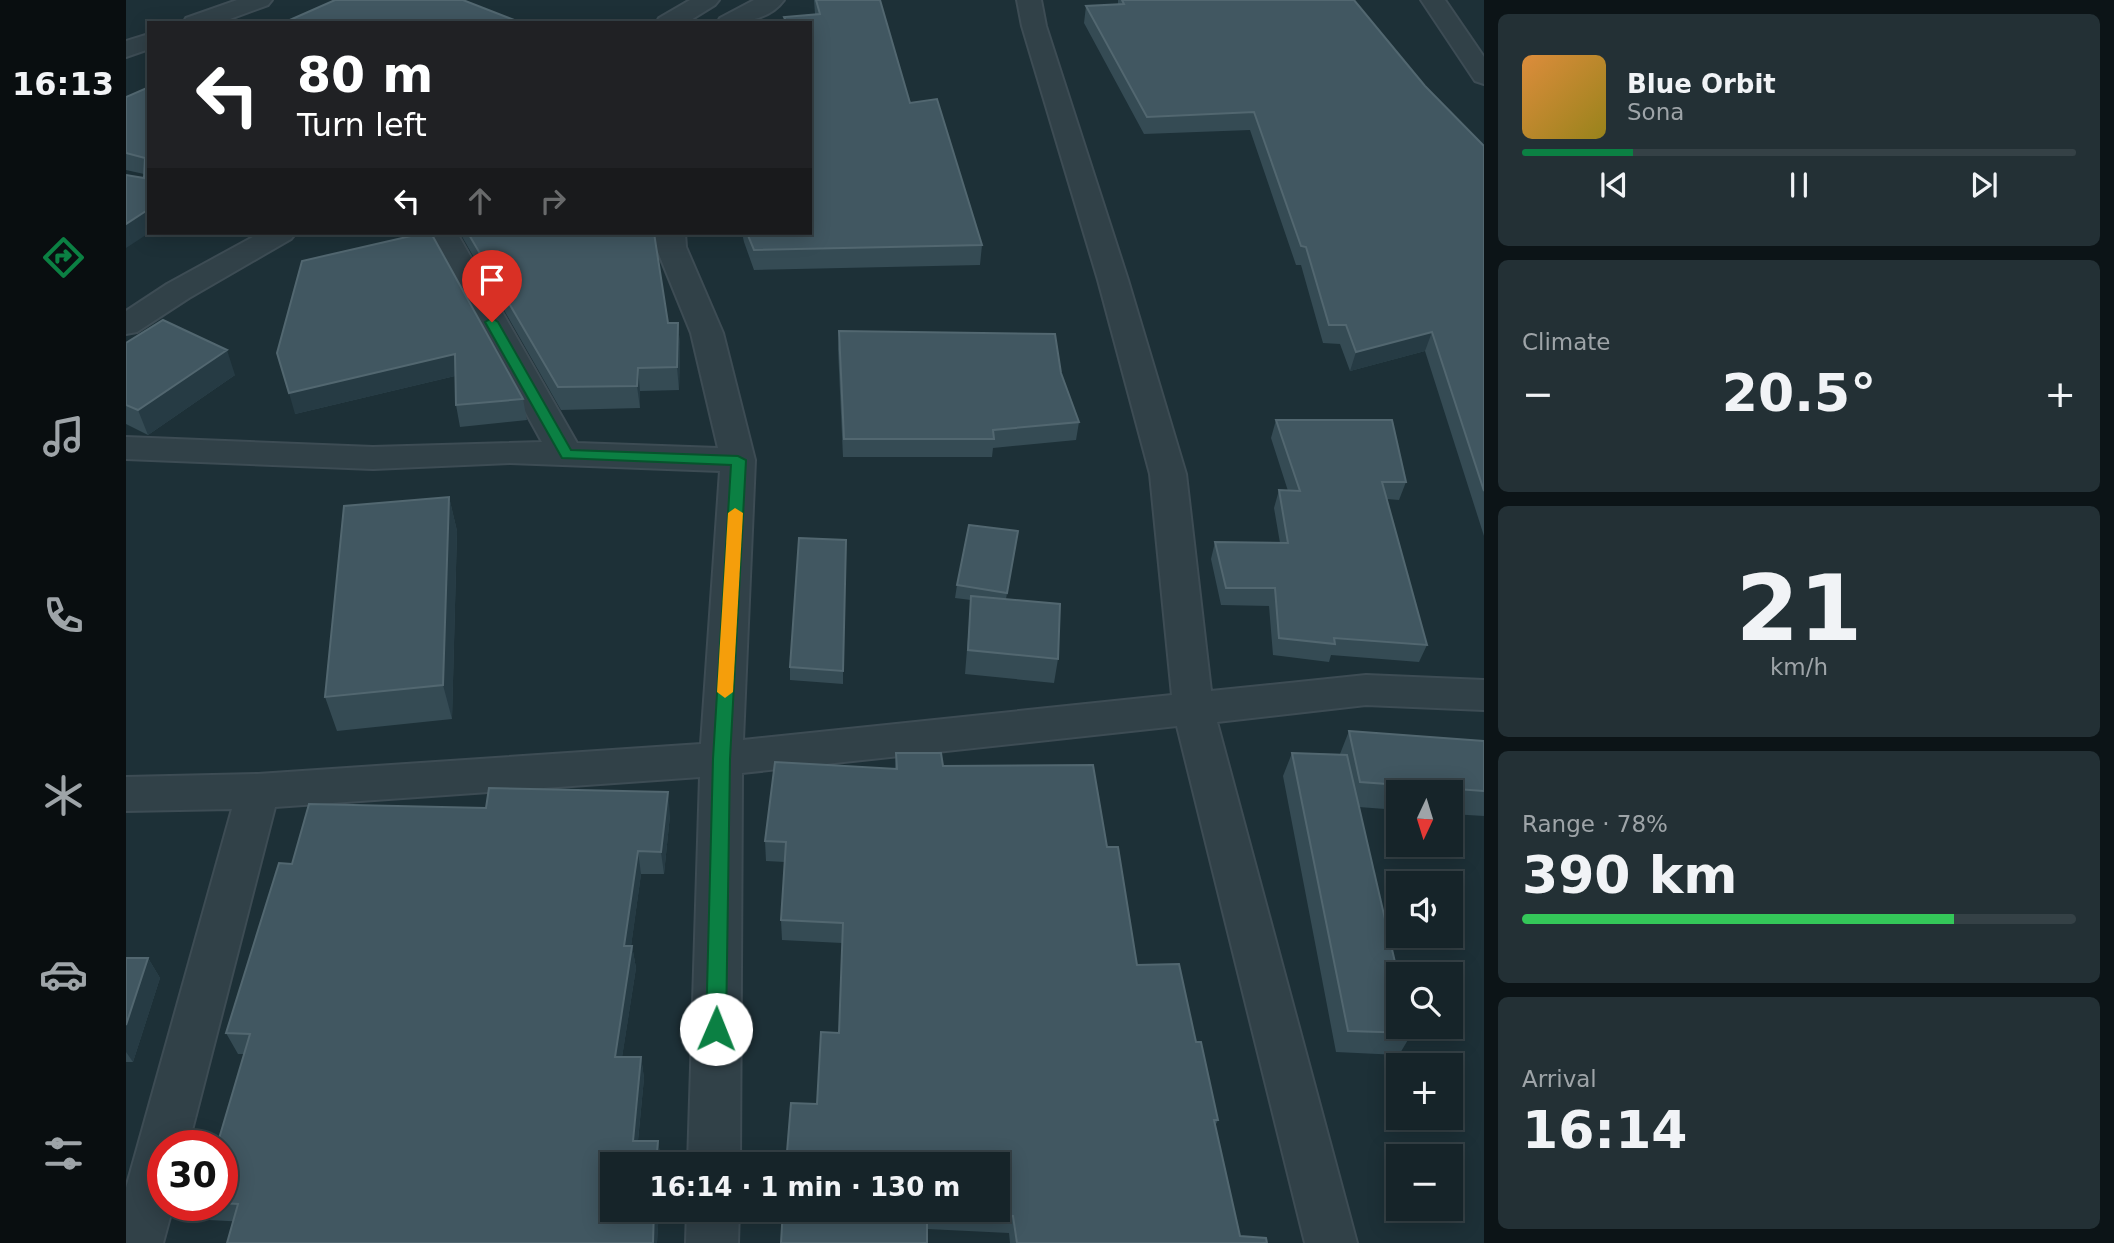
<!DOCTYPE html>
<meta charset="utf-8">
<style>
:root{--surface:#162429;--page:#233035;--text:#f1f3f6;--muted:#9ea4a8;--line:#354146;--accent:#0b8043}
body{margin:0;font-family:"DejaVu Sans",sans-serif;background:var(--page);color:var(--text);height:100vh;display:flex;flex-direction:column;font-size:26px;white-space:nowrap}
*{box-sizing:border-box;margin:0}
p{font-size:23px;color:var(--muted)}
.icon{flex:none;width:38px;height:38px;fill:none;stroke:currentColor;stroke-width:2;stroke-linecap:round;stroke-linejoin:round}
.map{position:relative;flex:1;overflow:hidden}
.details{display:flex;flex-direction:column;gap:14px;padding:14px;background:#0c1417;width:630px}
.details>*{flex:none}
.banner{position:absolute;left:21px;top:21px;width:665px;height:214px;border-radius:0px;box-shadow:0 4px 18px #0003,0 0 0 2px var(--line);background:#202124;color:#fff;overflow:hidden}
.needle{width:46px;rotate:184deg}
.tools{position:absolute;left:1260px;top:780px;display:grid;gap:14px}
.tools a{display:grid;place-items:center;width:77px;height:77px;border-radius:0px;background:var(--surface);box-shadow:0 4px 18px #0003,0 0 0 2px var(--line);font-size:35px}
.speed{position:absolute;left:21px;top:1130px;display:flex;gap:14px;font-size:35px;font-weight:700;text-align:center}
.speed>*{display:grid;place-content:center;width:91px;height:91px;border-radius:50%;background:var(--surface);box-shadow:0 4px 18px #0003,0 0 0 2px var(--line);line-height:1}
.speed .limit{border:10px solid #d22;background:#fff;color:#111}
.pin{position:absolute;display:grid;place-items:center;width:60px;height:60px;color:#fff;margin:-72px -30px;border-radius:50% 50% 50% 0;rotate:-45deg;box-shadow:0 0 7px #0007}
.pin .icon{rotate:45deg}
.me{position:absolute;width:77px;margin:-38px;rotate:1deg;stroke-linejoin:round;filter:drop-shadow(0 0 5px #0008)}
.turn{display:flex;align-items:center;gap:24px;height:147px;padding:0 35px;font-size:32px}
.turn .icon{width:91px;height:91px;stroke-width:2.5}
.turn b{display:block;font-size:49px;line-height:60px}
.lanes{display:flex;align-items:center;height:66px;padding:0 35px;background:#0003;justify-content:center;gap:35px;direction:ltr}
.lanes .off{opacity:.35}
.big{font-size:52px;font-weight:700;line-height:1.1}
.details .card{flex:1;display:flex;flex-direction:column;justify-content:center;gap:10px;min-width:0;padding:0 24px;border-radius:10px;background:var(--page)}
.details .dial{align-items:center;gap:0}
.dial b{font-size:91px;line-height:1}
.song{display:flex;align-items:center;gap:21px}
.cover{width:84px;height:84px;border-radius:10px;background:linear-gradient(135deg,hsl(30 70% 55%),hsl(50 70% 35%))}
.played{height:7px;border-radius:4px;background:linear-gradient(90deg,var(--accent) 20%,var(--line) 20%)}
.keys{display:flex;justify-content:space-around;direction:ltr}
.heat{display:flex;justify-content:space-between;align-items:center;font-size:38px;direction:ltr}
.charge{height:10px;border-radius:5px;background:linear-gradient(90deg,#34c759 78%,var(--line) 0)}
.trip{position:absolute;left:474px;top:1152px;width:410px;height:70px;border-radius:0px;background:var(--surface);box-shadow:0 4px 18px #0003,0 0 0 2px var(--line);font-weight:700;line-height:70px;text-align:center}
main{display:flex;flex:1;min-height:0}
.tabs{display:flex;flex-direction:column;width:126px;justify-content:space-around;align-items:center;background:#090e10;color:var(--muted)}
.tabs .icon{width:49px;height:49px}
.tabs .selected{color:var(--accent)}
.tabs b{font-size:32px;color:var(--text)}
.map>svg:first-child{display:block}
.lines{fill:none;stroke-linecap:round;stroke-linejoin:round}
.street-casing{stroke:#3d4c54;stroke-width:4}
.street{fill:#314148;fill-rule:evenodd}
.wall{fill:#354b54}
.shaded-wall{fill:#263b44}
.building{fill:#415761;stroke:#526770;stroke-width:2}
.route{fill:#0b8043;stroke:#07532c;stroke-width:2}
.slow{fill:#f59e0b}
</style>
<main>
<nav class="tabs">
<b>16:13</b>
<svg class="icon selected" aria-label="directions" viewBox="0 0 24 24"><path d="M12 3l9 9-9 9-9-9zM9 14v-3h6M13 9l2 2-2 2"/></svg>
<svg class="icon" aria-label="music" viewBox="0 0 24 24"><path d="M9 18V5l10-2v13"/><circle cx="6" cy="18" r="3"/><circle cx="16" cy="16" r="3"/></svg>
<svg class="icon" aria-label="phone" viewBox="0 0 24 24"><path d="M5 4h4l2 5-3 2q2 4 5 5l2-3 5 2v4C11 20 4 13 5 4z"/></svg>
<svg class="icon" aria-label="climate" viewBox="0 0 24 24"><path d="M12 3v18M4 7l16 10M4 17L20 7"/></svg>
<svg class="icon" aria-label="car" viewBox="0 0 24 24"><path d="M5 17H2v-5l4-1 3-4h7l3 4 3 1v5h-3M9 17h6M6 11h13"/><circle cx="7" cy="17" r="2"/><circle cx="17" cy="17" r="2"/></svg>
<svg class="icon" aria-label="filters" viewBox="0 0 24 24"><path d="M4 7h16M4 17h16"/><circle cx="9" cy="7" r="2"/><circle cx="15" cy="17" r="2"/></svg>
</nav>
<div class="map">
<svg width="1358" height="1243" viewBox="0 0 1358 1243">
<rect width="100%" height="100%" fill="#1d3037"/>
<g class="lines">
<g class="street-casing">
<path id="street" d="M111 0H146L142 5 93 23H57L60 18Z
M564 0H593L589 5 560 23H530L533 18Z
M628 0H658C643 21 614 23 591 23L594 18Z
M891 0H915L920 26 1002 280 1060 474 1085 691 1240 675 1358 680V710L1240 705 1091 722 1231 1243H1179L1051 726 616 773 614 1164H562L574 777 149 807 62 1146H37V1206H47L37 1243H0V1188L106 809 0 811V777L132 774 575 744 594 471 384 463 247 469 0 459V437L247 447 416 442 301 233H331L451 443 592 448 565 333 530 247 529 233H559L560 247 597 333 629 460 617 740 1046 695 1024 474 972 280 896 26Z
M1295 0H1319L1358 57V84L1349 81Z
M23 34V49L0 57V41Z
M134 233H170L165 239 63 298 11 332 0 334V311L41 284Z
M561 1209H613L612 1243H560Z"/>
</g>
<use href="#street" class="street"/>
</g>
<path class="wall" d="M688 0H754L784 103 856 245 854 265 628 270 618 242 616 233H684V23H659L658 17 689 14Z
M992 0H1228L1299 86 1358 146V536L1299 351 1224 371 1214 344 1197 343 1175 265H1170L1124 130 1018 134 958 23 960 6 992 4Z
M23 87V233L18 174 0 170V97Z
M334 233H528L542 323H552L554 346 553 390 514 391V408L435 410Z
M176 261 397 399 401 420 334 427 330 405 329 376 169 414Z
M713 331 953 422 950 440 867 448 866 457H717L712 349Z
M0 343 109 375 22 435 0 424Z
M1150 420 1280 482 1273 500 1261 499 1301 645 1293 662 1205 655 1203 662 1147 655 1143 606 1095 605 1085 559 1089 542 1154 543 1148 508 1153 490 1162 491 1145 438Z
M323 497 331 531 326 719 211 731 199 697Z
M892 531 880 599 932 659 928 683 839 674 845 600 829 598 831 585Z
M664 667 717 671V684L664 680Z
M1223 731 1358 741V816L1325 814V793H1272V810L1233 807 1286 1033 1273 1055 1210 1052 1157 776 1166 753 1214 754Z
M770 753 817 766 981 847 1011 965 1070 1042 1092 1120 1089 1126 1114 1236 1141 1243H884L883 1233 801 1229 691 1104 713 1033 716 943 656 940 655 920 659 862 640 861 639 841 769 769Z
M544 815 538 874H515L505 946H506L510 968 496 1057H515L518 1078 512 1141H532L535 1160 486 1209H533L531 1243 64 1219 54 1206H96V1146L92 1142 118 1054H112L100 1033 166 864Z
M0 958H22L34 978 7 1062H0Z"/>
<path class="shaded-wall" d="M23 209V233L0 248V224Z
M552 323 554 346 553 390 551 367Z
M1306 332 1299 351 1224 371 1230 352Z
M101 350 109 375 22 435 12 410Z
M329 354 333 375 169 414 163 393Z
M512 368 514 391V408L511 386Z
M323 497 331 531 326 719 317 685Z
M542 792 544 815 538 874 535 852Z
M512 851 515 874 502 968 498 946Z
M506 946 510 968 493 1077 489 1057Z
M22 958 34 978 7 1062 0 1052V1025Z
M515 1057 518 1078 510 1160 507 1141Z
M532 1141 535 1160V1164H530Z
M528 1209H533L531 1243H527Z"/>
<path class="building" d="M209 0H337L396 23H157Z
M690 0H754L784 103 811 99 856 245 628 250 621 233H684V23H661L658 17 694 14Z
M996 0H1228L1299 86 1358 146V491L1306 332 1230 352 1220 325H1203L1180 247 1175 246 1128 112 1021 117 960 6 998 4Z
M23 87V209L0 224V175L18 178 19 158 0 153V97Z
M298 233H305L397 399 330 405 329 354 163 393 151 353 176 261Z
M342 233H528L542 323H552L551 367 512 368 511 386 432 387Z
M37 320 101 350 12 410 0 405V343Z
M713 331 929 334 935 373 953 422 867 430 868 439H718Z
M1150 420H1266L1280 482H1256L1301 645 1208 638 1209 644 1153 638 1149 588H1100L1089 542 1162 543 1153 490 1174 491Z
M323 497 317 685 199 697 218 506Z
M843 525 892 531 881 593 831 585Z
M673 538 720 540 717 671 664 667Z
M845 596 934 604 932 659 842 650Z
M1223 731 1358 741V791L1234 782Z
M770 753H815L817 766 967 765 981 847H992L1011 965 1053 964 1070 1042H1075L1092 1120H1088L1114 1236 1140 1238 1141 1243H891L887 1216 801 1212V1243H655L657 1209H872V1164H660L665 1103 691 1104 695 1032 713 1033 717 923 655 920 660 842 639 841 649 762 771 769Z
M1166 753 1221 755 1272 975V1027H1285L1286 1033 1222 1031Z
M363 788 542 792 535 852 512 851 498 946H506L489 1057H515L507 1141H532L530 1164H486V1209H528L527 1243H101L112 1204 96 1203V1146H69L71 1140 92 1142 124 1034 100 1033 153 863 166 864 183 804 360 808Z
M0 958H22L0 1025Z"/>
<path class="route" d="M366 318 372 322 445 450 612 456 620 460 604 759 600 1029 597 1035 590 1038 583 1035 580 1029 587 759 605 465 436 458 359 322Z"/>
<path class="slow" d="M609 508 617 513 607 692 599 698 591 692 602 513Z"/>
</svg>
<div class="tools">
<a><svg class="needle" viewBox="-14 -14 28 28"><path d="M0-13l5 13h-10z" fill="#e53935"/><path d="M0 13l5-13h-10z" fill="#9ea4a8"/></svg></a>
<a><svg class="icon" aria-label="sound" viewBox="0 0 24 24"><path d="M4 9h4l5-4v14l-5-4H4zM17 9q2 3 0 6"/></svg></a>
<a><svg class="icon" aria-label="search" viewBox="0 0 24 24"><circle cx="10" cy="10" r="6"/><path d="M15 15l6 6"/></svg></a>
<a>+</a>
<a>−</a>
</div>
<div class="speed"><div class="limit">30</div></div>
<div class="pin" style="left:366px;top:322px;background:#d93025"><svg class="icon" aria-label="arrive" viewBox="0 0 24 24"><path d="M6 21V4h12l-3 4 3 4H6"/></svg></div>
<svg class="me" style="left:590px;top:1029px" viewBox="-20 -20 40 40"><circle r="19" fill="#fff"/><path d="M0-13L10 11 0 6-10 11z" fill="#0b8043"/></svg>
<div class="trip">16:14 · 1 min · 130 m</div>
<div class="banner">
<div class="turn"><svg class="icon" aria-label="left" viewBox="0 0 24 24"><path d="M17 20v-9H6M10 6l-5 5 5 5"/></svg><div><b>80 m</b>Turn left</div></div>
<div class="lanes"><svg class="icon" aria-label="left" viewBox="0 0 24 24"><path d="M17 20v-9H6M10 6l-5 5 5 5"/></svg><svg class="icon off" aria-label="ahead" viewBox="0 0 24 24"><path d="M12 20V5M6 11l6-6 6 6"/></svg><svg class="icon off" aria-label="right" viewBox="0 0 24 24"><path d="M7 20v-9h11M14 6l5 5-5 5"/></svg></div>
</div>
</div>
<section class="details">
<div class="card">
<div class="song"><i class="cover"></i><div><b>Blue Orbit</b><p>Sona</p></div></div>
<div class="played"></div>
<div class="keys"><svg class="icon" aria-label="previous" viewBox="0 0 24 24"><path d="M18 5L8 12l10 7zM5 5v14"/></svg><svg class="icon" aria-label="pause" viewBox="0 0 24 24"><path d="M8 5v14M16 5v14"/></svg><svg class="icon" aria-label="next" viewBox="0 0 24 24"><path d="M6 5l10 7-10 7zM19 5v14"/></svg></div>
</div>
<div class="card"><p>Climate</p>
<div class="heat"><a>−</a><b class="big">20.5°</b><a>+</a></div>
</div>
<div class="card dial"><b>21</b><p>km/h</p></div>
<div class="card"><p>Range · 78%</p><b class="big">390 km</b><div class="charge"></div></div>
<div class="card"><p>Arrival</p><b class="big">16:14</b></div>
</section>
</main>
